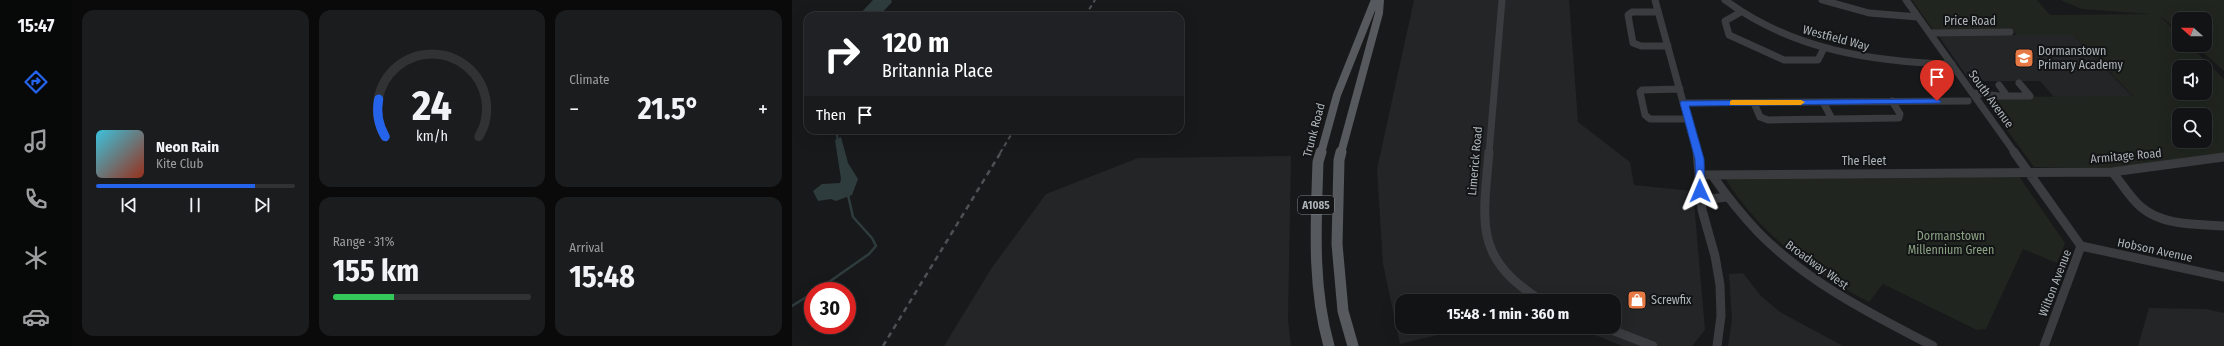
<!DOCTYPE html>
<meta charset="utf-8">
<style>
:root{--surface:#121314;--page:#1b1c1d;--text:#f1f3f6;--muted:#9c9ea0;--line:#313234;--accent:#2563eb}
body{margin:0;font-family:"Fira Sans Condensed",sans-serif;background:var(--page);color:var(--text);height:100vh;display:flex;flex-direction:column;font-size:15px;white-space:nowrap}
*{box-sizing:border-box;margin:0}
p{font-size:13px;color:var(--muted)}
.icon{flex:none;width:22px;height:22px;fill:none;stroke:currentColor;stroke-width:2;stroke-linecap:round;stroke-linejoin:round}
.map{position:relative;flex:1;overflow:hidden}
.details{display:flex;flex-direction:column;gap:10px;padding:10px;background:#0a0a0b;width:720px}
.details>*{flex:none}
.hud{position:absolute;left:12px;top:12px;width:380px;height:122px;border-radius:12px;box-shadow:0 4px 16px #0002,0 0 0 1px var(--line);background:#202124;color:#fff;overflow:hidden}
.needle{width:26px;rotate:291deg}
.buttons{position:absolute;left:1380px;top:12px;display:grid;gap:8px}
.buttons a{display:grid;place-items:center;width:40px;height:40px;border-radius:8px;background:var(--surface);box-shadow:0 4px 16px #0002,0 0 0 1px var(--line);font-size:20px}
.speed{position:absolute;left:12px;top:282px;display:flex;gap:8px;font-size:20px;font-weight:700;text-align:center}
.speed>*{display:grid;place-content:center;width:52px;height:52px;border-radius:50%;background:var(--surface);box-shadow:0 4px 16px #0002,0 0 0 1px var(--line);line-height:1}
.speed .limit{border:6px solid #d22;background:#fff;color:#111}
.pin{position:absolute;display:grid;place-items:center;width:34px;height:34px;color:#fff;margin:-41px -17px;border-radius:50% 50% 50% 0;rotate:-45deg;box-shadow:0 0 4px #0007}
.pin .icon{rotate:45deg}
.me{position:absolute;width:44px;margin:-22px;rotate:359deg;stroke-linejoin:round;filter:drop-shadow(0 0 3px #0008)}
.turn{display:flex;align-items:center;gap:14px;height:84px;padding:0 12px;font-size:18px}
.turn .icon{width:52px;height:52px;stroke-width:2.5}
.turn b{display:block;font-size:28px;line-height:34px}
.then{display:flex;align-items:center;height:38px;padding:0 12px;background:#0003;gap:8px;font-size:15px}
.big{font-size:30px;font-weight:700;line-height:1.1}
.details .widget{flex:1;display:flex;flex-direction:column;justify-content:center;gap:6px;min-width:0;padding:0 14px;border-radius:12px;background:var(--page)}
.details .dial{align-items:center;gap:0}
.dial svg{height:104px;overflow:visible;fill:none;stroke:var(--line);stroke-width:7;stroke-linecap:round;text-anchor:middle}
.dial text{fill:var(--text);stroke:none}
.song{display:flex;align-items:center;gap:12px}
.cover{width:48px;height:48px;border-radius:6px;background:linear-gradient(135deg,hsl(190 70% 55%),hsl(10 70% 35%))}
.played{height:4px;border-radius:2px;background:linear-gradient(90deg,var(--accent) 80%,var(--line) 80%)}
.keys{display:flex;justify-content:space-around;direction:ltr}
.heat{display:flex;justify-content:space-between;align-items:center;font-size:22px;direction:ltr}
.charge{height:6px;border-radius:3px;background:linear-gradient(90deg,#34c759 31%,var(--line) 0)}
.details .tiles{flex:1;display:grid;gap:10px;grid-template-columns:repeat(3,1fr)}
.widget:first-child{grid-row:span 2}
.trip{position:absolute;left:603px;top:294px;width:226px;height:40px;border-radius:12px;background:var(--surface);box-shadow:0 4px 16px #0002,0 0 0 1px var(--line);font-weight:700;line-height:40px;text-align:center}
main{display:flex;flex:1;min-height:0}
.tabs{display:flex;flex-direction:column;width:72px;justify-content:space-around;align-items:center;background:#070808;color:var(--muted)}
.tabs .icon{width:28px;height:28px}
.tabs .active{color:var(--accent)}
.tabs b{font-size:18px;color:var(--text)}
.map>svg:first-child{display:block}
.built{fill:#242527}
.green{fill:#20251f;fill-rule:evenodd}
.water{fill:#2f3c3e}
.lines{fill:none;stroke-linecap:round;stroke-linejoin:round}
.stream-far1{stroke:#2f3c3e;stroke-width:2}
.stream{stroke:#2f3c3e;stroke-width:2.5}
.minor-far1{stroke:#3a3c3f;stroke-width:7}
.minor{stroke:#3a3c3f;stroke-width:9}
.major-far1{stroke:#565a5e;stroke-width:8}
.major{stroke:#565a5e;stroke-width:11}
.rail-far1{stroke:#4d5154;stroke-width:2;stroke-dasharray:4.5 3.5;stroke-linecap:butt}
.rail{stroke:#4d5154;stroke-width:2.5;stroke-dasharray:5.5 4.5;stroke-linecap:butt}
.route{fill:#2563eb;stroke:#184099}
.slow{fill:#f59e0b}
.labels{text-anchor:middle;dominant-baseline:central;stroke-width:4;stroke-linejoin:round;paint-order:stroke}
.shield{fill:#131415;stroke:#7e8488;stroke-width:1}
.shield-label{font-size:11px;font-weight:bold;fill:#acb4b9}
.street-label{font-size:12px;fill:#acb4b9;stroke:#131415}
.poi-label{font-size:12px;fill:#acb4b9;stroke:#131415;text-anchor:start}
.park-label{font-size:12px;fill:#8ca384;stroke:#131415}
</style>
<main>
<nav class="tabs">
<b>15:47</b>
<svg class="icon active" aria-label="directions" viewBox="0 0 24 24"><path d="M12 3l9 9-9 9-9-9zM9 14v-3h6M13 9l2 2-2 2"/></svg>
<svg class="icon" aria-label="music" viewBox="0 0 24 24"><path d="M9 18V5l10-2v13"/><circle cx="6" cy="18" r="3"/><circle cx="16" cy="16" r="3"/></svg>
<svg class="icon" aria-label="phone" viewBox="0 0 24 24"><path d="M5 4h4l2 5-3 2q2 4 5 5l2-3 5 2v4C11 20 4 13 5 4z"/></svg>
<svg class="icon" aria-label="climate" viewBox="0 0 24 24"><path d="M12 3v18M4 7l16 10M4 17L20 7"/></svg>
<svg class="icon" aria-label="car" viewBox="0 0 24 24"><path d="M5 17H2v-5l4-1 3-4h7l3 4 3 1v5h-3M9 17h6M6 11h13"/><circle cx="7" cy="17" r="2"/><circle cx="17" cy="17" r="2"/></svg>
</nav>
<section class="details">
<div class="tiles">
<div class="widget">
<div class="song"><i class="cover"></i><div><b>Neon Rain</b><p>Kite Club</p></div></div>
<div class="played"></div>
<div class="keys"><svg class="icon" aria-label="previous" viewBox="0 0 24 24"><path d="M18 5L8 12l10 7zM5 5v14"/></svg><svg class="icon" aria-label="pause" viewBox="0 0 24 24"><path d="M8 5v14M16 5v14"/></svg><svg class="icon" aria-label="next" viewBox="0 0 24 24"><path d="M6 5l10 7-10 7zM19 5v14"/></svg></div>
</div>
<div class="widget dial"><svg viewBox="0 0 100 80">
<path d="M14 69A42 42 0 1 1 86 69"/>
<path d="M14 69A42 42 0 0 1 9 40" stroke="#2563eb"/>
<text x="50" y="56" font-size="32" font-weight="700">24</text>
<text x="50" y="72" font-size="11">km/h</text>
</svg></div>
<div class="widget"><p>Climate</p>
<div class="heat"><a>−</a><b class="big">21.5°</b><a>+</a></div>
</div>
<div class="widget"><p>Range · 31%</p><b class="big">155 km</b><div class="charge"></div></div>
<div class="widget"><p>Arrival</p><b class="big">15:48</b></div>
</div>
</section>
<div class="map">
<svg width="1432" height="346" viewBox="0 0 1432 346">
<rect width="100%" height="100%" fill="#18191a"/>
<path class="built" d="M622 0H777L786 122 838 162 842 185 901 191 913 330 900 346H830L783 327H822V301H610V327H679L608 344 591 264 585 169Z
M1146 35H1281L1341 97 1263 98 1248 81H1178Z
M499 156 496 320 499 346H152L199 269 254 194 346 158Z
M951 273 969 296 988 312 1051 346H936L940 320 937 274Z
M1357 308 1414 309 1432 313V346H1346Z"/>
<path class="green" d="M1120 0H1245L1258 15 1358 14 1290 9 1268 0H1432V71L1403 45H1413V19H1387V31L1368 16 1387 35V45H1397L1432 79V154L1321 168 1242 167 1191 97 1341 96 1281 35H1224L1221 30 1142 31ZM1387 67H1413V93H1387ZM1387 115H1413V141H1387Z
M1226 175 1273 243 1265 263 1231 249 1194 329 1185 330 1091 284 1077 302C1022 274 965 231 933 178Z"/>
<path class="water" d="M81 0H99L100 2 87 16H66Z
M49 137 56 163 66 179 60 195 44 201 39 199 26 201 21 191 30 184 48 183 49 179 43 140Z"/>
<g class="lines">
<path class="stream-far1" d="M44 130 46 141"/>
<path class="stream" d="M24 291 77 254 84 246 80 238 61 217 56 195
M0 306 21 293"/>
<path class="minor-far1" d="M863 0 905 153
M933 0C999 49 1079 62 1160 64
M1030 0 1077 13 1126 17
M1114 0 1223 153
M866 12H840L836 15 841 43 849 46H876
M949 12 933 21 937 35 992 60H1026L1032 48
M1138 33 1218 32
M1207 85 1215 96
M888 89 850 90 848 92 853 115 858 119H897
M1181 93 1207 96H1238L1227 83
M1031 102 1040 119
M892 103 1176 101
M962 103 968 117 976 120 1107 118 1108 114 1100 101
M697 153 710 0"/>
<path class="minor" d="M697 152C691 223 681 258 750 301
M905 152 910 210 923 256 928 285 929 316 925 346
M1222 152 1289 246 1252 346
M1320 172C1330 183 1338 198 1349 207 1371 226 1405 224 1432 226
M908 175 1320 172 1432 157
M920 175C934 195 949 214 966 232 1015 282 1079 314 1141 346
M909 200 935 197
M1289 246 1432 277
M812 327 861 346"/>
<path class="major-far1" d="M529 153 545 95 583 0
M549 153 587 13 588 0"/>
<path class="major" d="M529 152 526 162C524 223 520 286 537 346
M549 152 547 160 545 244 551 311 561 346"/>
<path class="rail-far1" d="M293 16 303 0
M208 153 222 130"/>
<path class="rail" d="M91 346 209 152"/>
</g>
<path class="route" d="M1145 99 1149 101 1148 103 897 106 912 159 913 191 908 194 904 191 903 159 888 103 889 101Z"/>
<path class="slow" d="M940 100H1009L1013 102 1009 105H938V101Z"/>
<defs>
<g id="school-square" transform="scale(1)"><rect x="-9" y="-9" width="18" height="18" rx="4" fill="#e77a44" stroke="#131415"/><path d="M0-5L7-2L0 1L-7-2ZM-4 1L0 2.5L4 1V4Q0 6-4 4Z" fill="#fff"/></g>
<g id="shop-square" transform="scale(1)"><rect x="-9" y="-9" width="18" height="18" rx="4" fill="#e77a44" stroke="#131415"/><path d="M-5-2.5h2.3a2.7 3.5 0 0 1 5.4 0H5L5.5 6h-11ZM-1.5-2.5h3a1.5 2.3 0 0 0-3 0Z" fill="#fff"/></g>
</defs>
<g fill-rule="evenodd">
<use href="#school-square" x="1232" y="58"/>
<use href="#shop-square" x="845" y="300"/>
</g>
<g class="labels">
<rect class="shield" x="506" y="196" width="36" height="18" rx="3"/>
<g class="shield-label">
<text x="524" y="205">A1085</text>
</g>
<g class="street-label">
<text x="1178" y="21">Price Road</text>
<text transform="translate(1044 38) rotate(15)">Westfield Way</text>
<text transform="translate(1199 99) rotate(54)">South Avenue</text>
<text transform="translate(522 130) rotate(-75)">Trunk Road</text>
<text transform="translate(1334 156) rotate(-5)">Armitage Road</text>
<text transform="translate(683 161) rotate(-85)">Limerick Road</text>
<text x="1072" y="161">The Fleet</text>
<text transform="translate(1363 250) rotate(12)">Hobson Avenue</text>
<text transform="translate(1025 265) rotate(36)">Broadway West</text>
<text transform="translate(1263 283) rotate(-69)">Wilton Avenue</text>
</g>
<g class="poi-label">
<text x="1246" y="51">Dormanstown<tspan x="1246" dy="14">Primary Academy</tspan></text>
<text x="859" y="300">Screwfix</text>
</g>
<g class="park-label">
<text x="1159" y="236">Dormanstown<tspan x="1159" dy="14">Millennium Green</tspan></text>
</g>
</g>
</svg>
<div class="buttons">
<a><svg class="needle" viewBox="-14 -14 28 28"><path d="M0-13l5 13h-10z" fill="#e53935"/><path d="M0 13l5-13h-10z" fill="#9c9ea0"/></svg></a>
<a><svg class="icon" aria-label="sound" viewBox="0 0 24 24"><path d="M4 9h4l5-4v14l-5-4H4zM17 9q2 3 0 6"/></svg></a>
<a><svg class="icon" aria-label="search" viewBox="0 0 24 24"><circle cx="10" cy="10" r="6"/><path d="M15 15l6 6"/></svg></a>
</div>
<div class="speed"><div class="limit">30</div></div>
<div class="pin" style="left:1145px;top:101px;background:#d93025"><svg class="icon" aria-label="arrive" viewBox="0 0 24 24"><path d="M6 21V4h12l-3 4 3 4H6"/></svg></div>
<svg class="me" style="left:908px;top:191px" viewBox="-20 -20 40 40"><path d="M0-17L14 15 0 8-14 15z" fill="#2563eb" stroke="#fff" stroke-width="4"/></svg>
<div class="trip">15:48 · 1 min · 360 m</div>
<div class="hud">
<div class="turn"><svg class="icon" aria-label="right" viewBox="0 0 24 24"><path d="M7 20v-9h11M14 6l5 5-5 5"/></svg><div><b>120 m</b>Britannia Place</div></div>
<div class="then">Then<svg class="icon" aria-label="arrive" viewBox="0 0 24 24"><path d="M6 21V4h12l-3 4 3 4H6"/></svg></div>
</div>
</div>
</main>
